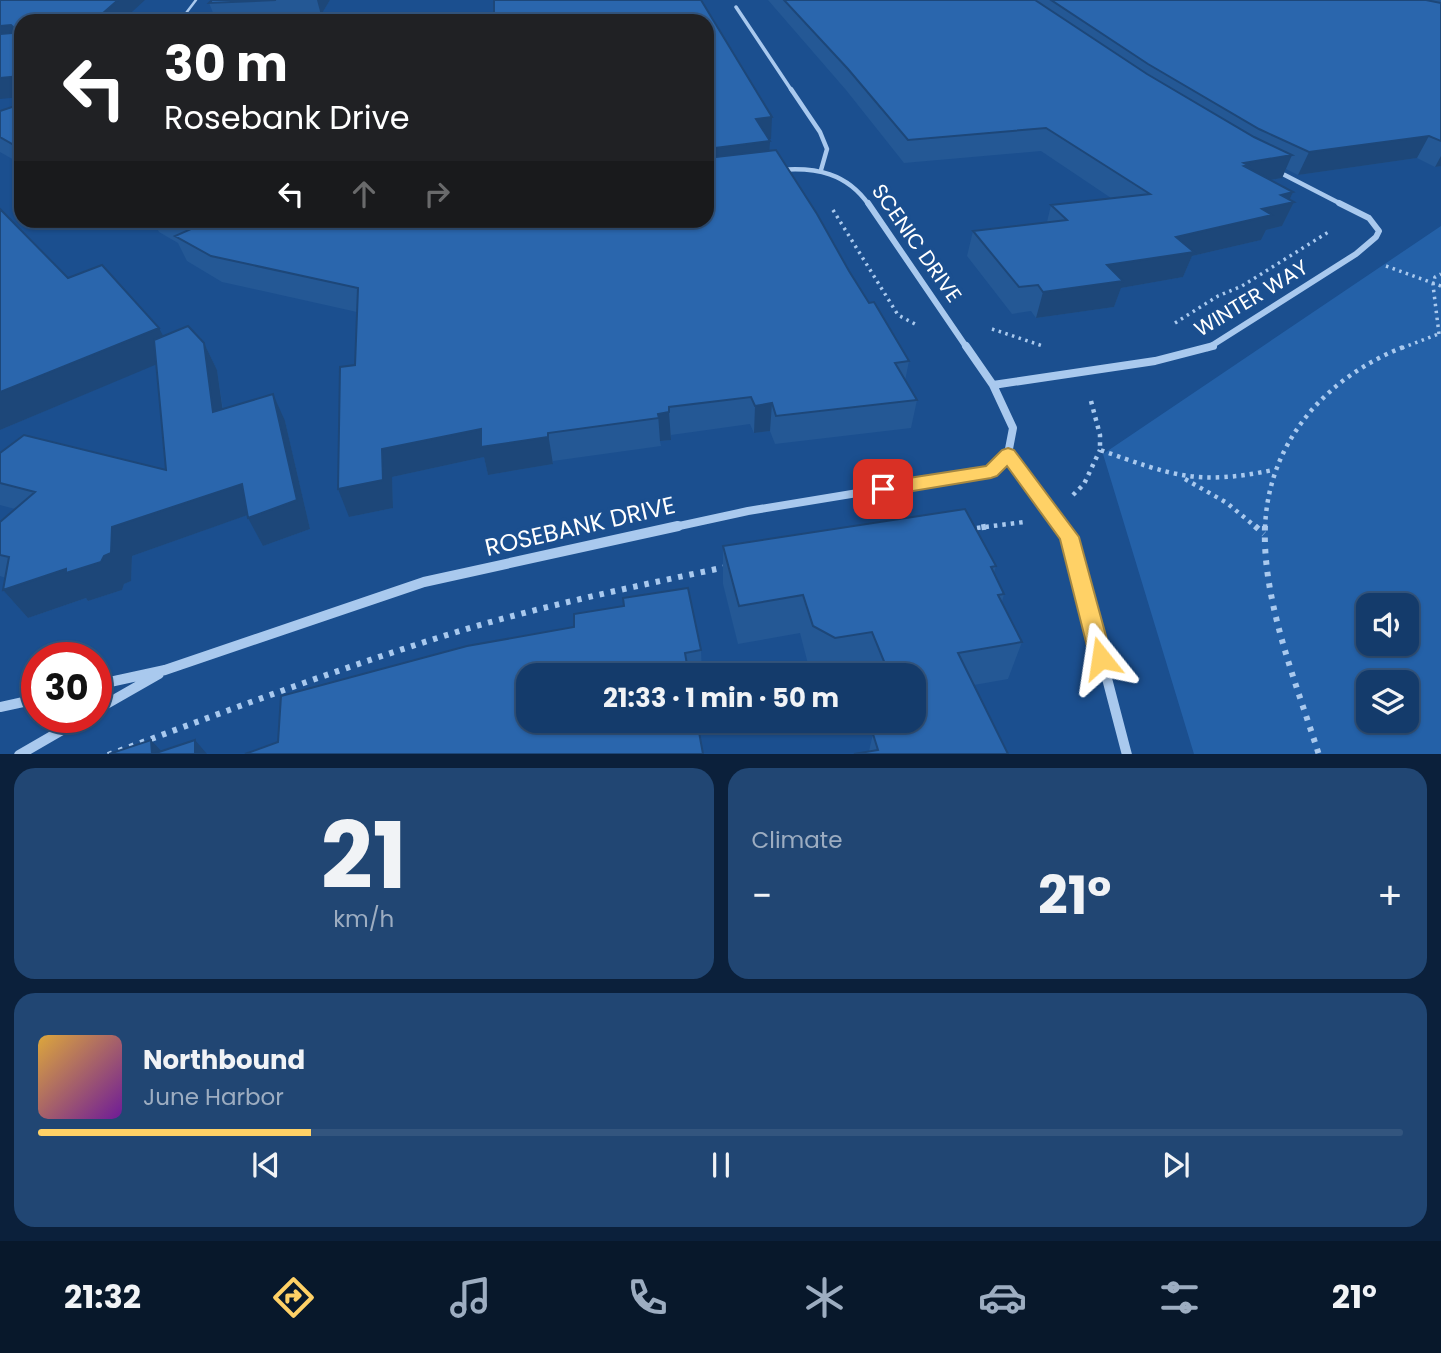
<!DOCTYPE html>
<meta charset="utf-8">
<style>
:root{--surface:#143b6b;--page:#214673;--text:#f1f3f6;--muted:#9dadc1;--line:#33557e;--accent:#ffd166}
body{margin:0;font-family:Poppins,sans-serif;background:var(--page);color:var(--text);height:100vh;display:flex;flex-direction:column;font-size:26px;white-space:nowrap}
*{box-sizing:border-box;margin:0}
p{font-size:23px;color:var(--muted)}
.icon{flex:none;width:38px;height:38px;fill:none;stroke:currentColor;stroke-width:2;stroke-linecap:round;stroke-linejoin:round}
.map{position:relative;height:754px;overflow:hidden}
.drawer{display:flex;flex-direction:column;gap:14px;padding:14px;background:#0b203b;flex:1}
.drawer>*{flex:none}
.top-card{position:absolute;left:14px;top:14px;width:700px;height:214px;border-radius:21px;box-shadow:0 2px 5px #0004,0 0 0 2px var(--line);background:#202124;color:#fff;overflow:hidden}
.fabs{position:absolute;left:1356px;top:593px;display:grid;gap:14px}
.fabs a{display:grid;place-items:center;width:63px;height:63px;border-radius:14px;background:var(--surface);box-shadow:0 2px 5px #0004,0 0 0 2px var(--line);font-size:35px}
.speed{position:absolute;left:21px;top:642px;display:flex;gap:14px;font-size:35px;font-weight:700;text-align:center}
.speed>*{display:grid;place-content:center;width:91px;height:91px;border-radius:50%;background:var(--surface);box-shadow:0 2px 5px #0004,0 0 0 2px var(--line);line-height:1}
.speed .limit{border:10px solid #d22;background:#fff;color:#111}
.pin{position:absolute;display:grid;place-items:center;width:60px;height:60px;color:#fff;margin:-30px;border-radius:14px;box-shadow:0 4px 10px #0006}
.me{position:absolute;width:77px;margin:-38px;rotate:345deg;stroke-linejoin:round;filter:drop-shadow(0 0 5px #0008)}
.turn{display:flex;align-items:center;gap:24px;height:147px;padding:0 35px;font-size:32px}
.turn .icon{width:91px;height:91px;stroke-width:2.5}
.turn b{display:block;font-size:49px;line-height:60px}
.lanes{display:flex;align-items:center;height:66px;padding:0 35px;background:#0003;justify-content:center;gap:35px;direction:ltr}
.lanes .off{opacity:.35}
.big{font-size:52px;font-weight:700;line-height:1.1}
.drawer .card{flex:1;display:flex;flex-direction:column;justify-content:center;gap:10px;min-width:0;padding:0 24px;border-radius:21px;background:var(--page)}
.drawer .dial{align-items:center;gap:0}
.dial b{font-size:91px;line-height:1}
.song{display:flex;align-items:center;gap:21px}
.cover{width:84px;height:84px;border-radius:10px;background:linear-gradient(135deg,hsl(40 70% 55%),hsl(280 70% 35%))}
.played{height:7px;border-radius:4px;background:linear-gradient(90deg,var(--accent) 20%,var(--line) 20%)}
.keys{display:flex;justify-content:space-around;direction:ltr}
.heat{display:flex;justify-content:space-between;align-items:center;font-size:38px;direction:ltr}
.drawer .tiles{flex:1;display:grid;gap:14px;grid-template-columns:1fr 1fr}
.card:last-child{grid-column:span 2}
.trip{position:absolute;left:516px;top:663px;width:410px;height:70px;border-radius:21px;background:var(--surface);box-shadow:0 2px 5px #0004,0 0 0 2px var(--line);font-weight:700;line-height:70px;text-align:center}
.tab-bar{display:flex;height:112px;justify-content:space-around;align-items:center;background:#08182b;color:var(--muted)}
.tab-bar .icon{width:49px;height:49px}
.tab-bar .current{color:var(--accent)}
.tab-bar b{font-size:32px;color:var(--text)}
.map>svg:first-child{display:block}
.green{fill:#2461a8;fill-rule:evenodd}
.lines{fill:none;stroke-linecap:round;stroke-linejoin:round}
.path-far2{stroke:#a9c9ee;stroke-width:3.5;stroke-dasharray:2.5 4.5;stroke-linecap:butt}
.path-far1{stroke:#a9c9ee;stroke-width:4.5;stroke-dasharray:3.5 5;stroke-linecap:butt}
.path{stroke:#a9c9ee;stroke-width:6;stroke-dasharray:4.5 7;stroke-linecap:butt}
.lane{stroke:#a9c9ee;stroke-width:2.5}
.street-far4{stroke:#a9c9ee;stroke-width:3.5}
.street-far3{stroke:#a9c9ee;stroke-width:4.5}
.street-far2{stroke:#a9c9ee;stroke-width:6}
.street-far1{stroke:#a9c9ee;stroke-width:8}
.street{stroke:#a9c9ee;stroke-width:10}
.wall{fill:#245895}
.shaded-wall{fill:#1d4779}
.building{fill:#2a66ad;stroke:#1d4779;stroke-width:2}
.route{fill:#ffd166;stroke:#a68842;stroke-width:2}
.labels{text-anchor:middle;dominant-baseline:central;stroke-width:7;stroke-linejoin:round;paint-order:stroke}
.street-label{font-size:21px;fill:#fff;stroke:#1b4f8f}
.near-street-label{font-size:24px;fill:#fff;stroke:#1b4f8f}
</style>
<div class="map">
<svg width="1441" height="755" viewBox="0 0 1441 755">
<rect width="100%" height="100%" fill="#1b4f8f"/>
<path class="green" d="M1441 226V754H1194L1103 454ZM1368 606H1407V644H1368ZM1368 682H1407V721H1368Z"/>
<g class="lines">
<path class="path-far2" d="M833 210 898 315 917 325
M386 220 400 224
M1386 266 1441 286
M1175 323 1218 296 1242 286 1330 231
M992 329 1043 346
M1439 334 1433 285 1435 277 1441 274
M1402 348 1441 333"/>
<path class="path-far1" d="M1091 401 1100 435V450C1172 475 1196 486 1273 470
M1185 479 1227 503 1257 528
M1073 495 1084 484 1100 450
M977 528 1024 522
M1265 528C1268 441 1327 376 1406 346"/>
<path class="path" d="M1255 526 1264 534
M1265 526C1262 601 1297 685 1319 755
M970 529 991 526
M108 755C229 710 350 664 473 627 556 603 641 585 726 567"/>
<path class="lane" d="M180 21 196 0"/>
<path class="street-far4" d="M736 7 792 91"/>
<path class="street-far3" d="M791 89 820 132 827 149 821 170
M780 170C816 167 847 173 869 205
M1275 170 1343 205"/>
<path class="street-far2" d="M868 203 967 348
M1208 348 1356 254 1376 237 1379 231 1369 218 1339 203"/>
<path class="street-far1" d="M966 346 993 385 1013 428 1008 454
M993 385 1155 361 1213 346
M1008 454 1063 528
M670 528 748 511 991 471 1008 454"/>
<path class="street" d="M1062 526 1070 537 1127 755
M96 685 165 670 424 582 678 526
M0 707 37 699
M96 710 159 674
M19 755 83 718"/>
</g>
<path class="wall" d="M212 0H330L321 15 216 20 209 3Z
M768 0H1441V166L1435 167 1417 158 1298 175 1286 169 1282 178 1270 180 1293 192 1289 200 1294 202 1282 226 1266 230 1261 240 1192 256 1183 277 1121 288 1114 307 1036 318 1031 311 1012 314 967 256 973 231 1047 222 1051 205 1111 198 1041 151 904 163 846 90Z
M707 21 771 139 769 140 770 151 869 303 909 361 905 381 917 400 911 428 775 444 770 431 754 433 750 424 671 435V440L660 441 661 446 553 461V464L488 475 484 457 392 477 393 508 349 517 357 312 222 282 187 261 178 243 159 232 152 220H384L403 224 707 220Z
M21 104V164L0 152V111Z
M0 209 68 278 163 336 204 343 217 370 223 409 285 421 310 529 263 546 247 515 132 556 131 581 124 584 122 590 88 601 86 598 28 618 3 590 6 578 0 576V522L15 509 0 505V453L166 470 156 364 0 430Z
M723 546 996 566 994 573 1004 594 1002 602 1022 642 1008 679 974 685 1008 754 869 751 873 734 888 731 884 721H914V676H867L865 669 829 675 808 664 800 633 738 644 723 584Z
M701 650 702 676H528L278 742 281 696Z"/>
<path class="shaded-wall" d="M118 0H145L122 21H94Z
M317 0H330L321 15Z
M11 25 21 44 0 46V26Z
M21 76V97L0 99V78Z
M772 117 771 139 755 141 756 119Z
M1429 136 1417 158 1298 175 1309 152Z
M770 141 769 164 707 172V149Z
M1292 155 1282 178 1239 185 1244 163Z
M1441 156V166L1435 167Z
M1293 192 1288 203 1294 202 1282 226 1266 230 1261 240 1192 256 1183 277 1121 288 1114 307 1036 318 1043 292 1176 237 1262 209 1281 195Z
M159 328 174 357 0 430V392Z
M204 343 217 370 227 440 213 412Z
M273 394 285 421 310 529 263 546 248 518Z
M772 403 770 431 754 433 755 406Z
M669 412 671 440 660 441 658 414Z
M481 429 548 433 553 464 488 475 484 457 392 477 393 508 349 517 338 489 382 449Z
M242 484 256 512 132 556 131 581 124 584 122 590 88 601 86 598 28 618 3 590 104 556 112 527Z
M151 740 164 754H152Z
M195 740 207 754H195Z"/>
<path class="building" d="M0 0H118L94 21H21V76L0 78V34L12 33 16 30 11 25 0 26Z
M212 0H276L209 3Z
M494 0H701L772 117 756 119 770 141 707 149V21H494Z
M784 0H1035L1147 74 1254 137 1292 155 1244 163 1248 165 1244 166 1293 192 1281 195 1294 202 1262 209 1272 215 1176 237 1194 252 1107 265 1123 281 1043 292 1038 285 1019 287 973 231 1067 220 1051 205 1150 194 1046 128 908 140 848 69Z
M1051 0H1426L1441 3V141L1429 136 1309 152 1259 129 1148 64Z
M21 104V149L0 137V111Z
M776 150 817 214 849 271 869 303 874 302 909 361 895 363 917 400 776 416 772 403 755 406 751 397 669 407V412L658 414 659 418 548 433V437L481 447V429L382 449 383 480 338 489 340 367 355 365 358 288 211 256 175 236 189 230 171 220H384L403 224 439 220H707V158Z
M0 209 68 278 102 265 159 328 0 392Z
M188 326 204 343 213 412 273 394 297 500 248 518 242 484 112 527 111 553 104 556 101 562 66 573V569L3 590 9 557 0 555V522L35 492 0 483V453L24 435 166 470 154 340Z
M965 509 996 566 991 567 1004 594 998 595 1022 642 958 653 1008 754H854L878 750 873 734 910 727 908 721H914V676H890L872 632 835 638 813 626 803 595 739 606 723 546Z
M688 588 701 650 685 653 689 676H528V721H697L703 754H245L278 742 281 696 467 646 574 627V614L624 606 623 598Z
M151 740 152 754H109Z
M195 740V754H153Z"/>
<path class="route" d="M1008 448 1014 450 1079 537 1112 658 1109 665 1101 668 1093 665 1090 658 1060 539 1007 466 997 476 991 478 883 496 877 494 874 489 877 484 883 482 986 466 1002 450Z"/>
<g class="labels">
<g class="street-label">
<text transform="translate(917 243) rotate(55)">SCENIC DRIVE</text>
<text transform="translate(1251 298) rotate(-31)">WINTER WAY</text>
</g>
<g class="near-street-label">
<text transform="translate(580 526) rotate(-13)">ROSEBANK DRIVE</text>
</g>
</g>
</svg>
<div class="fabs">
<a><svg class="icon" aria-label="sound" viewBox="0 0 24 24"><path d="M4 9h4l5-4v14l-5-4H4zM17 9q2 3 0 6"/></svg></a>
<a><svg class="icon" aria-label="layers" viewBox="0 0 24 24"><path d="M12 4l9 5-9 5-9-5zM3 14l9 5 9-5"/></svg></a>
</div>
<div class="speed"><div class="limit">30</div></div>
<div class="pin" style="left:883px;top:489px;background:#d93025"><svg class="icon" aria-label="arrive" viewBox="0 0 24 24"><path d="M6 21V4h12l-3 4 3 4H6"/></svg></div>
<svg class="me" style="left:1101px;top:658px" viewBox="-20 -20 40 40"><path d="M0-17L14 15 0 8-14 15z" fill="#ffd166" stroke="#fff" stroke-width="4"/></svg>
<div class="trip">21:33 · 1 min · 50 m</div>
<div class="top-card">
<div class="turn"><svg class="icon" aria-label="left" viewBox="0 0 24 24"><path d="M17 20v-9H6M10 6l-5 5 5 5"/></svg><div><b>30 m</b>Rosebank Drive</div></div>
<div class="lanes"><svg class="icon" aria-label="left" viewBox="0 0 24 24"><path d="M17 20v-9H6M10 6l-5 5 5 5"/></svg><svg class="icon off" aria-label="ahead" viewBox="0 0 24 24"><path d="M12 20V5M6 11l6-6 6 6"/></svg><svg class="icon off" aria-label="right" viewBox="0 0 24 24"><path d="M7 20v-9h11M14 6l5 5-5 5"/></svg></div>
</div>
</div>
<section class="drawer">
<div class="tiles">
<div class="card dial"><b>21</b><p>km/h</p></div>
<div class="card"><p>Climate</p>
<div class="heat"><a>−</a><b class="big">21°</b><a>+</a></div>
</div>
<div class="card">
<div class="song"><i class="cover"></i><div><b>Northbound</b><p>June Harbor</p></div></div>
<div class="played"></div>
<div class="keys"><svg class="icon" aria-label="previous" viewBox="0 0 24 24"><path d="M18 5L8 12l10 7zM5 5v14"/></svg><svg class="icon" aria-label="pause" viewBox="0 0 24 24"><path d="M8 5v14M16 5v14"/></svg><svg class="icon" aria-label="next" viewBox="0 0 24 24"><path d="M6 5l10 7-10 7zM19 5v14"/></svg></div>
</div>
</div>
</section>
<nav class="tab-bar">
<b>21:32</b>
<svg class="icon current" aria-label="directions" viewBox="0 0 24 24"><path d="M12 3l9 9-9 9-9-9zM9 14v-3h6M13 9l2 2-2 2"/></svg>
<svg class="icon" aria-label="music" viewBox="0 0 24 24"><path d="M9 18V5l10-2v13"/><circle cx="6" cy="18" r="3"/><circle cx="16" cy="16" r="3"/></svg>
<svg class="icon" aria-label="phone" viewBox="0 0 24 24"><path d="M5 4h4l2 5-3 2q2 4 5 5l2-3 5 2v4C11 20 4 13 5 4z"/></svg>
<svg class="icon" aria-label="climate" viewBox="0 0 24 24"><path d="M12 3v18M4 7l16 10M4 17L20 7"/></svg>
<svg class="icon" aria-label="car" viewBox="0 0 24 24"><path d="M5 17H2v-5l4-1 3-4h7l3 4 3 1v5h-3M9 17h6M6 11h13"/><circle cx="7" cy="17" r="2"/><circle cx="17" cy="17" r="2"/></svg>
<svg class="icon" aria-label="filters" viewBox="0 0 24 24"><path d="M4 7h16M4 17h16"/><circle cx="9" cy="7" r="2"/><circle cx="15" cy="17" r="2"/></svg>
<b>21°</b>
</nav>
